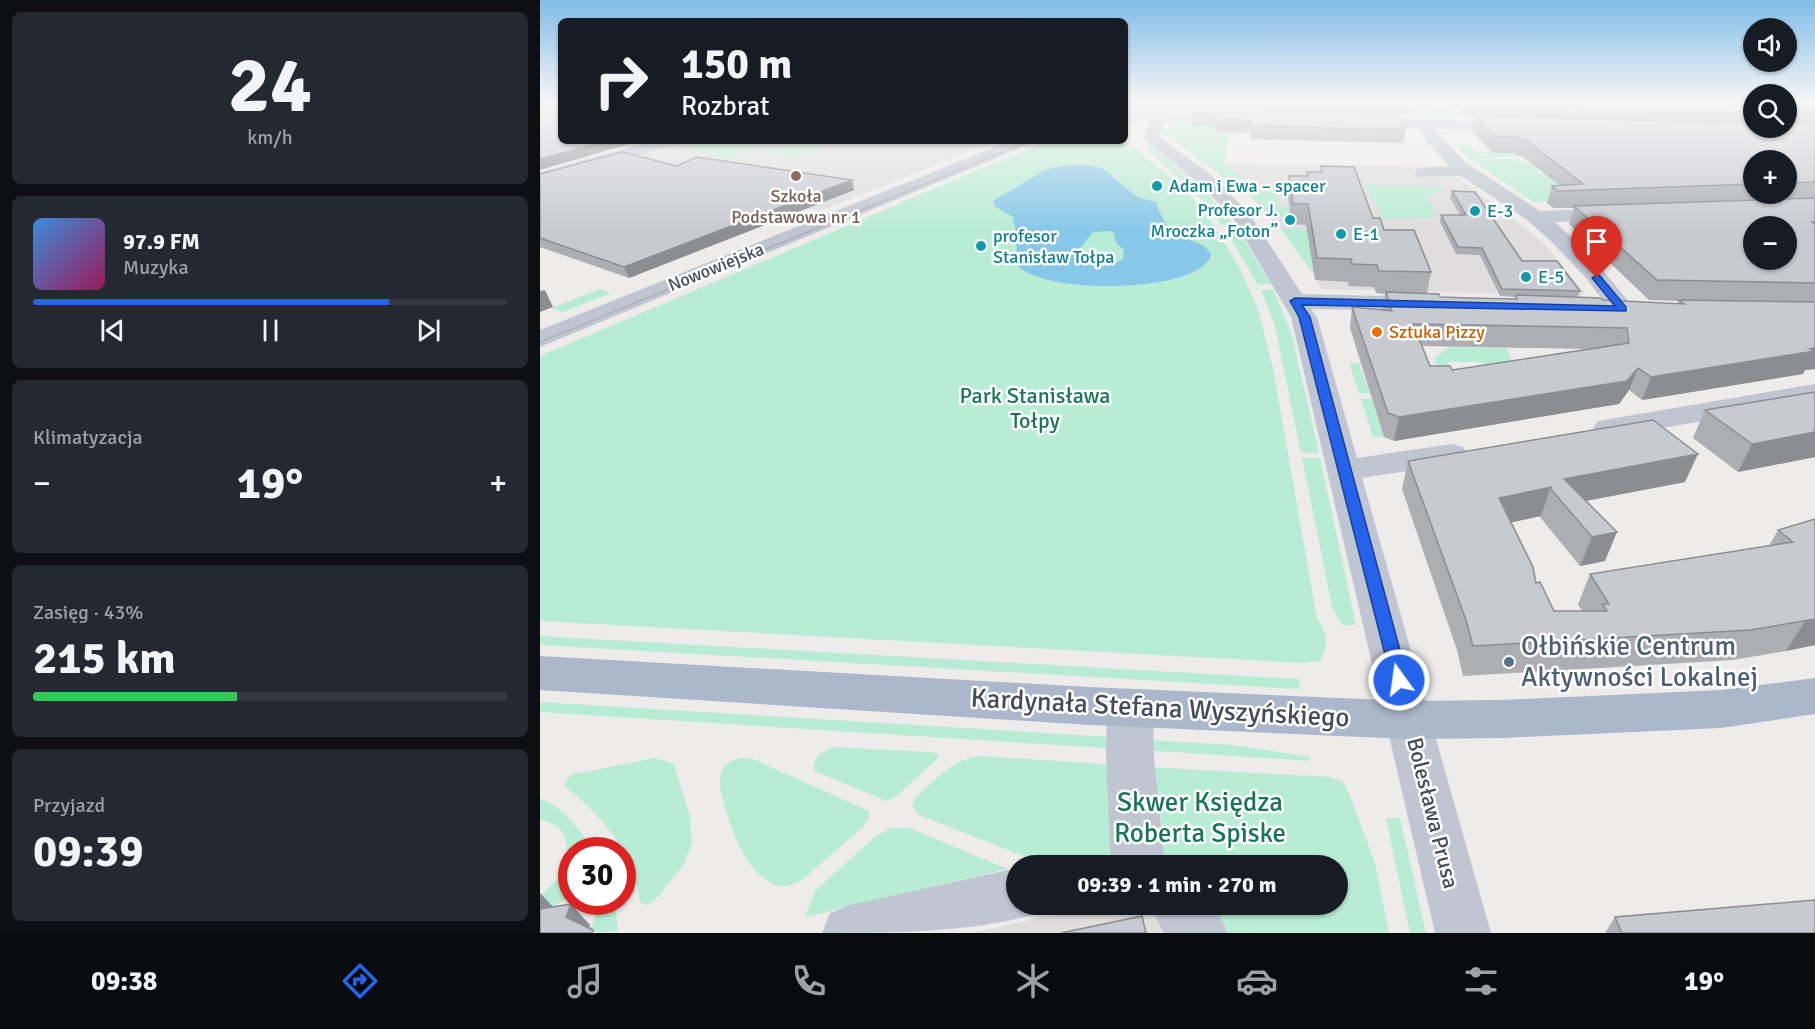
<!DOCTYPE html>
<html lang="pl">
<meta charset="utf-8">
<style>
:root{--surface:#171b24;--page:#242831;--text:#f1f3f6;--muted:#9ea1a6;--line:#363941;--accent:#2563eb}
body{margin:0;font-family:Signika,sans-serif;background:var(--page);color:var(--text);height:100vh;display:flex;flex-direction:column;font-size:22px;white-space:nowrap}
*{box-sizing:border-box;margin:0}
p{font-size:20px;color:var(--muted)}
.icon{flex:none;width:33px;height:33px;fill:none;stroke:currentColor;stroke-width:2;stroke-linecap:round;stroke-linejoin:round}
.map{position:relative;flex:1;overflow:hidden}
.drawer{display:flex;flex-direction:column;gap:12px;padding:12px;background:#0d0f14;width:540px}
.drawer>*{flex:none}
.top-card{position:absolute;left:18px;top:18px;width:570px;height:126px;border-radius:9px;box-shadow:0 2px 4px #0004;background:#171b24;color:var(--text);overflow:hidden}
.buttons{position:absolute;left:1203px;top:18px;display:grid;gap:12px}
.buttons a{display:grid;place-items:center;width:54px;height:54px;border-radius:50%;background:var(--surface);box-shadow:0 2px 4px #0004;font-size:30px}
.speed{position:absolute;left:18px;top:837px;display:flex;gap:12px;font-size:30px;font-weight:700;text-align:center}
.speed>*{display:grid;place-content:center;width:78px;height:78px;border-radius:50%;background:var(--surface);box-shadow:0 2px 4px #0004;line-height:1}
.speed .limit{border:9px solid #d22;background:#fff;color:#111}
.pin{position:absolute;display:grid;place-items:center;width:51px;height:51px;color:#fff;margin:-62px -26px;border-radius:50% 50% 50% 0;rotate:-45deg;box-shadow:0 0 6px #0007}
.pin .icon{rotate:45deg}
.me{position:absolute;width:66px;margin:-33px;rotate:346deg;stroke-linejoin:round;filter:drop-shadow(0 0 4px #0008)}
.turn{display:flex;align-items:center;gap:21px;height:126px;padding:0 24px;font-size:27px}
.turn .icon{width:78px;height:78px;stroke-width:2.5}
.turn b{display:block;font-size:42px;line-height:51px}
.big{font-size:45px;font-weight:700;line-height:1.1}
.drawer .tile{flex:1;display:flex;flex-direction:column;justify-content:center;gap:9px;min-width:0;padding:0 21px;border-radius:9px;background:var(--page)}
.drawer .dial{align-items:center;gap:0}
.dial b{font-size:78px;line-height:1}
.song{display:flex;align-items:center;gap:18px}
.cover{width:72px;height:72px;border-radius:9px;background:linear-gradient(135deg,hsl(210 70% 55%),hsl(330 70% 35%))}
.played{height:6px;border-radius:3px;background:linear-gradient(90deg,var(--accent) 75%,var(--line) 75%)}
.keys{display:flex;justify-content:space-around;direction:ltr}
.heat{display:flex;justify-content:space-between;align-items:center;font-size:33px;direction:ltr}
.charge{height:9px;border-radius:4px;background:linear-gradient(90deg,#34c759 43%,var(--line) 0)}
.trip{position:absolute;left:466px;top:855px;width:342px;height:60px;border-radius:30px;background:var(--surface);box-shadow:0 2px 4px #0004;font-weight:700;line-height:60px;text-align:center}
.dock{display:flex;height:96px;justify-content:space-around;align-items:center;background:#090b0e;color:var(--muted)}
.dock .icon{width:42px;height:42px}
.dock .active{color:var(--accent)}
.dock b{font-size:27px;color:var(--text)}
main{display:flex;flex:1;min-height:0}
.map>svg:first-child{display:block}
.education{fill:#dfdddd}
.green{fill:#b9ecd4}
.water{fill:#87c7e9;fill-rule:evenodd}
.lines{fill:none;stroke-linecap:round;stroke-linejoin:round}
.minor{fill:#bfc6d1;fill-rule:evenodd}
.major{fill:#abb7ca;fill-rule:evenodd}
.tram{stroke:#aeb0b6;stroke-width:1.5}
.wall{fill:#acaeb4;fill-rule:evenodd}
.shaded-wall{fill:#8c8d92}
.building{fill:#c8cad1;stroke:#8c8d92;stroke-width:1.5;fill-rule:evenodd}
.route{fill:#2563eb;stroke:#184099;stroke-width:1.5}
.education-dot{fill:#8d6e63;stroke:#fff;stroke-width:2}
.culture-dot{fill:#0f9aa8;stroke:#fff;stroke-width:2}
.food-dot{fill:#e8710a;stroke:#fff;stroke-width:2}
.service-dot{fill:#5c6f8a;stroke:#fff;stroke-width:2}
.labels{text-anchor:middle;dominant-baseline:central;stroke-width:5;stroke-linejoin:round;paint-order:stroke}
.far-culture-label{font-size:18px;fill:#0d838f;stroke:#fff;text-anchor:start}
.far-education-label{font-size:18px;fill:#785e54;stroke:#fff}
.far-street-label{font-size:18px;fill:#444c58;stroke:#fff}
.far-food-label{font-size:18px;fill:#c56008;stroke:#fff;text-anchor:start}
.park-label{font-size:22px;fill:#187654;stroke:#fff}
.street-label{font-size:22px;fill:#444c58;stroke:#fff}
.near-service-label{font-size:27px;fill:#4e5e75;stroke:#fff;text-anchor:start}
.near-street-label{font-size:27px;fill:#444c58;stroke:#fff}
.near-park-label{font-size:27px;fill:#187654;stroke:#fff}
</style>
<main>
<section class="drawer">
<div class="tile dial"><b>24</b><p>km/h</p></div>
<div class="tile">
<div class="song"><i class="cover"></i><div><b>97.9 FM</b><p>Muzyka</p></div></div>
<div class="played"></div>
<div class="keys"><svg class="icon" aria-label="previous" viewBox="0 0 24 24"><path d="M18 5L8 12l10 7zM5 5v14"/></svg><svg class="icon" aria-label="pause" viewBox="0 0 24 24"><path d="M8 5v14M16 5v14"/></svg><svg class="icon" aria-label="next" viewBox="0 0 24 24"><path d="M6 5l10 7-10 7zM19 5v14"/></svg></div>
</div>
<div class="tile"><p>Klimatyzacja</p>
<div class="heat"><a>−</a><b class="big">19°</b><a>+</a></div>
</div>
<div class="tile"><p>Zasięg · 43%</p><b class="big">215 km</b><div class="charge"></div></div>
<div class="tile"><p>Przyjazd</p><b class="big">09:39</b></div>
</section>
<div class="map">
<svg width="1275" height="933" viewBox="0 0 1275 933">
<rect width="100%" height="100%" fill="#eeeceb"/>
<path class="education" d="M146 141H455L280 211 81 160Z
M685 164 902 166 973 218 1004 244 1045 293 1038 296 781 289 774 274 741 229 705 191 717 188Z
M561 904 592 905 620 916 631 933H432Z"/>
<path class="green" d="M882 102H909L921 119H892Z
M635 123 691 124 685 164 718 189 731 188 734 191 708 193 705 191H700L691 183 702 182 700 179 688 181 622 132 623 129H629Z
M166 141H240L186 159 142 148Z
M507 141H583L598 151 632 178 656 202 674 225 699 267 717 306 733 368 777 619C787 630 789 649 780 661L762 663 0 621V356Z
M256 142 283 148 254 158 226 152Z
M913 143 931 145 936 152 975 153 977 156 931 160Z
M615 146 614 149 656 182 695 225H681L657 194 604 147Z
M978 158 982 163 1138 167 997 168 1000 171 995 173H1005L1038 201 993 202 933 161Z
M826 183H835L837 187H902L904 190 892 193 887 197 896 217 842 219 837 204 833 203Z
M736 192 739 207H748L750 217H731L710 195Z
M741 229H772L773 272H772Z
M699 231 731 284 718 285 688 234Z
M60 289 71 293 23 312 11 308Z
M733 289 751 332 779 453H761L735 326 721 290Z
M910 347 966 348 974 363 944 367 942 362H908L910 367 898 366 894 362 896 356Z
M809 363H819L830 394 819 393Z
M821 399H832L844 437H833Z
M762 458H780L816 625H802L792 607Z
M0 636 759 679 760 689 0 645Z
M0 702 571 737 579 749 0 712Z
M608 740 693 745 770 757V761L603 750Z
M293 747 389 752 397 753 399 757 357 796 347 801 274 771C272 758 282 752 293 747Z
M439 756 580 765 584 861 554 865H503L496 861 379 815 372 805 375 798C394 781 412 759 439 756Z
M115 758 134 764 150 816 152 844 143 865 119 896 107 905 100 902C94 853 62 815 24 786L30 775Z
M211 758 329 811V817L323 827 262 880C256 883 248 887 240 886 211 880 195 839 187 814 178 788 171 756 211 758Z
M605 767 790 777 803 782 809 793 835 863 849 933H674L657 905 798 904V866L618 865Z
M0 799C23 805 41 833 55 850H32L31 896 16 905 4 916 0 896C5 891 12 885 17 879 32 857 32 824 0 820Z
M846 818H860L886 933H870Z
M351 828H369L468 869 265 917 275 891 337 835Z
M59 902H75L78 931 47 933 59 911Z"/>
<path class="water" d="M528 165H548L562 168 597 197 616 202C619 213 626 225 635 233 647 242 664 240 671 255 661 293 504 296 477 265L476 232 473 217 456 207 453 201 505 170ZM569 231 574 233 576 243 584 250 583 259C570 267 550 269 538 260V251L553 232Z"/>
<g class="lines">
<path class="minor" d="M585 111 702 117 705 120 702 123 697 125 623 122 620 137 671 175 709 213 762 294 888 297 897 299 900 304 897 309 888 311 771 309 777 317 817 458 912 444 923 447 928 454 923 461 912 464 822 478 951 933H895L751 317 694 220 659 183 606 141 604 138 608 121H585Z
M818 117 984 123 987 126 979 131 894 129 925 162 1000 211 1077 208 1084 210 1087 214 1084 218 1077 220 1015 222 1050 255 1095 309 1092 314 1083 316 1074 314 1045 277 1011 241 987 220 921 176 877 177 874 173 877 169 909 166 888 143 878 128 813 125 810 122Z
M113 141H139L137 144 0 183V172Z
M470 141H492L490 144 0 347V330Z
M1275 384V402L1069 437 1058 435 1053 428 1058 421 1069 419Z
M590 689 606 695 613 708 614 757 625 866H571L566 757 567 708 574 695Z
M477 868V904H501L496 914C429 933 353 933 282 933L290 913 310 905Z
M609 904H672L679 913 687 933H624Z"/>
<path class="major" d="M0 656 550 687 869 701 961 700 1181 690 1275 678V714L1181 728 961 738 869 739 550 725 0 690Z"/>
<path class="tram" d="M0 342 490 141"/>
</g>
<path class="wall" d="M587 102H874L872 115 603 109 591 107Z
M913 102H1189L1213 112 1209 122 1246 128V102H1275V121L1274 124H1275V369L1265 370 1263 374 1102 400 1089 390 1079 404 854 441 844 437 810 328 812 307 843 310 845 294 836 293 834 287 809 286 808 282 775 280 766 225 751 224 748 195 749 176H766L767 172H781V166L844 230 891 272 887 293 900 297 975 299V297L960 296 940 255 916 254 900 222 901 215H920L910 198 912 191 982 261 1040 291 1038 297 1063 300 1137 304 1138 301 1109 300 1029 224 1034 208H1013L1007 203 1012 186 1019 185 982 156H977L975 153H953L932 131 935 117H923ZM1214 160H1246V194H1214ZM882 346 1048 349 912 370 890 366Z
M1193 102H1214V110Z
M653 112 865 130 863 143 710 139V133L675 132V126H652Z
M137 166 314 190 89 278 0 247V174Z
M1275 392V457L1198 472 1153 438 1165 410Z
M868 461 1145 482 1046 501 1065 561 1040 566 1000 517 1001 516 971 522 996 583 1014 611H1042L1038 604 1050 574 1229 546 1238 530 1275 519V645L1246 651 1193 660 923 676 917 650 862 489Z
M1075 917 1275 933H1065Z"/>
<path class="shaded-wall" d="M66 141H100L0 170V159Z
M312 180 314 190 89 278 84 267Z
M5 290 13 307 0 312V291Z
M1275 348V369L1265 370 1263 374 1102 400 1111 377Z
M1098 368 1089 390 1079 404 854 441 859 417Z
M1275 432V457L1198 472 1212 444Z
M1158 454 1145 482 1024 505V479Z
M1012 487 1010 488 1001 516 951 527 959 498Z
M1077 532 1065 561 1040 566 1052 537Z
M1275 619V645L1246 651 1265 621Z
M0 893 17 911 0 909Z
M31 904 50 925 47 933 26 917Z"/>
<path class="building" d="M9 102H21V141H66L0 159V104Z
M922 102H1189L1213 112 925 106Z
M1246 102H1259L1275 108V110L1246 109Z
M653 112 859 116 865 130 711 126V120H675L676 114H652Z
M935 116 1214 123V128H1246V123L1275 124V182L1246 183V160H1214V184L1018 191 1012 186 1043 184 986 140H981L978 137H956Z
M82 152 137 166 157 157 312 180 84 267 0 238V174Z
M781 166 814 167 833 218H840L844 230H874L891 272 839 271 837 265 812 264 811 259 777 258 768 204H753L749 176H768L767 172H782Z
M912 191 935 192 982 261H1017L1040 291 962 289 942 248 918 247 901 215H926Z
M1275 198V222H1272L1275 224V283L1117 280 1034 206ZM1214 226H1246V260H1214Z
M846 292 899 294 900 297 930 298 977 299 976 295 1060 298 1063 300 1144 304 1139 300 1275 302V348L1270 349 1275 351 1111 377 1098 368 1087 381 859 417 848 413 812 307 852 311ZM873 324 1087 328 1089 343 912 370 910 366H890Z
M1275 392V432L1212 444 1165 410Z
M1113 420 1158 454 1024 479 1077 532 1052 537 1010 488 1012 487 959 498 993 567 996 583 1000 582 1014 611H1067L1062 604H1069L1050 574 1253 542 1238 530 1275 519V619L1211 630 933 646 926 620 868 461Z
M1275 900V933H1082L1075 917Z
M31 904 26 917 53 930 52 933H0V909Z
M602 916 606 933H521Z"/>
<linearGradient id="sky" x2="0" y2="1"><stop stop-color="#81bce8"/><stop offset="0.44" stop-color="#f7f6f6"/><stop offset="1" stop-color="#f7f6f6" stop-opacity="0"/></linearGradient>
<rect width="1275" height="232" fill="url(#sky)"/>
<path class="route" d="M1057 275 1060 276 1086 307V311L762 305 770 317 868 680 866 686 859 688 853 686 759 317 750 301 755 298 1075 306 1052 278Z"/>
<circle class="education-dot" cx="256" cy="176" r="6"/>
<g class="culture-dot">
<circle cx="617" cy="186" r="6"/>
<circle cx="935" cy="211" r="6"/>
<circle cx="750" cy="220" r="6"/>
<circle cx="801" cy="234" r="6"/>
<circle cx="441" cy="246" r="6"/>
<circle cx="986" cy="277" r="6"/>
</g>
<circle class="food-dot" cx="837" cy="332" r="6"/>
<circle class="service-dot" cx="969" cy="662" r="6"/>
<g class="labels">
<g class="far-culture-label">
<text x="629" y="186">Adam i Ewa – spacer</text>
<text x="738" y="210" text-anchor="end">Profesor J.<tspan x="738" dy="21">Mroczka „Foton”</tspan></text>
<text x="947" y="211">E-3</text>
<text x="813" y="234">E-1</text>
<text x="453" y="236">profesor<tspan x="453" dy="21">Stanisław Tołpa</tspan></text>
<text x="998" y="277">E-5</text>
</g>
<g class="far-education-label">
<text x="256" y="196">Szkoła<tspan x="256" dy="21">Podstawowa nr 1</tspan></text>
</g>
<g class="far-street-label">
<text transform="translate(176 267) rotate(-22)">Nowowiejska</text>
</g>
<g class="far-food-label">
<text x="849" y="332">Sztuka Pizzy</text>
</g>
<g class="park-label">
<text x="495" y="395">Park Stanisława<tspan x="495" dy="25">Tołpy</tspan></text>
</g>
<g class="street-label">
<text transform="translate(893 813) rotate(76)">Bolesława Prusa</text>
</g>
<g class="near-service-label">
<text x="981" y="646">Ołbińskie Centrum<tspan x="981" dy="31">Aktywności Lokalnej</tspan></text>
</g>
<g class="near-street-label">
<text transform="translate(620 708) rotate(3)">Kardynała Stefana Wyszyńskiego</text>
</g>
<g class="near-park-label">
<text x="660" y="802">Skwer Księdza<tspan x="660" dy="31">Roberta Spiske</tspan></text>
</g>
</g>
</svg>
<div class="buttons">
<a><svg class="icon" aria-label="sound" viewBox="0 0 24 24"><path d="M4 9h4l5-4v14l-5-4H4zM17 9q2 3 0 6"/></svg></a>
<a><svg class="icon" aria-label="search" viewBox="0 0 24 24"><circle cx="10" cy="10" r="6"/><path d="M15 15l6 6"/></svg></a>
<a>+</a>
<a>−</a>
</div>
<div class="speed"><div class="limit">30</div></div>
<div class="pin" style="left:1057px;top:278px;background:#d93025"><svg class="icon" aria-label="arrive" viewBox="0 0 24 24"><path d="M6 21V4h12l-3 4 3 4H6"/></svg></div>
<svg class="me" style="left:859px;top:680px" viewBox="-20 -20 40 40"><circle r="17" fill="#2563eb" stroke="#fff" stroke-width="3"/><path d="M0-11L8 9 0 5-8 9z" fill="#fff"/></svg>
<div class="trip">09:39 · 1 min · 270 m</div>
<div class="top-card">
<div class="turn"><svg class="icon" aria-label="right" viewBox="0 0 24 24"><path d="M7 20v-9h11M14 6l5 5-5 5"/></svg><div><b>150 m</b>Rozbrat</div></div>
</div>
</div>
</main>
<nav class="dock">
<b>09:38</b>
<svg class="icon active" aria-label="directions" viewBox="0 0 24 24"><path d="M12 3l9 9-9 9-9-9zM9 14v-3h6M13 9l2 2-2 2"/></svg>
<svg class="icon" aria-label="music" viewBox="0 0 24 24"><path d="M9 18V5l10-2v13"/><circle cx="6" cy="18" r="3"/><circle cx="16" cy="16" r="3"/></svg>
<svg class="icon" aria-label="phone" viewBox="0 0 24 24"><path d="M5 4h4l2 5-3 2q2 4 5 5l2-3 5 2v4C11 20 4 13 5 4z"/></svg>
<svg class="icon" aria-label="climate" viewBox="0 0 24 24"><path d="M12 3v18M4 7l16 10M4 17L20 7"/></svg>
<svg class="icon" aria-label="car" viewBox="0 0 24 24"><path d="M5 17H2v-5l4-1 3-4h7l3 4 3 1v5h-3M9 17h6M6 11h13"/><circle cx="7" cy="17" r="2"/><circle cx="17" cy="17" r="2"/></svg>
<svg class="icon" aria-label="filters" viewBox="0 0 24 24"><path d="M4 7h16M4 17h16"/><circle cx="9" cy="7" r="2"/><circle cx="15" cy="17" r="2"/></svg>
<b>19°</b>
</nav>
